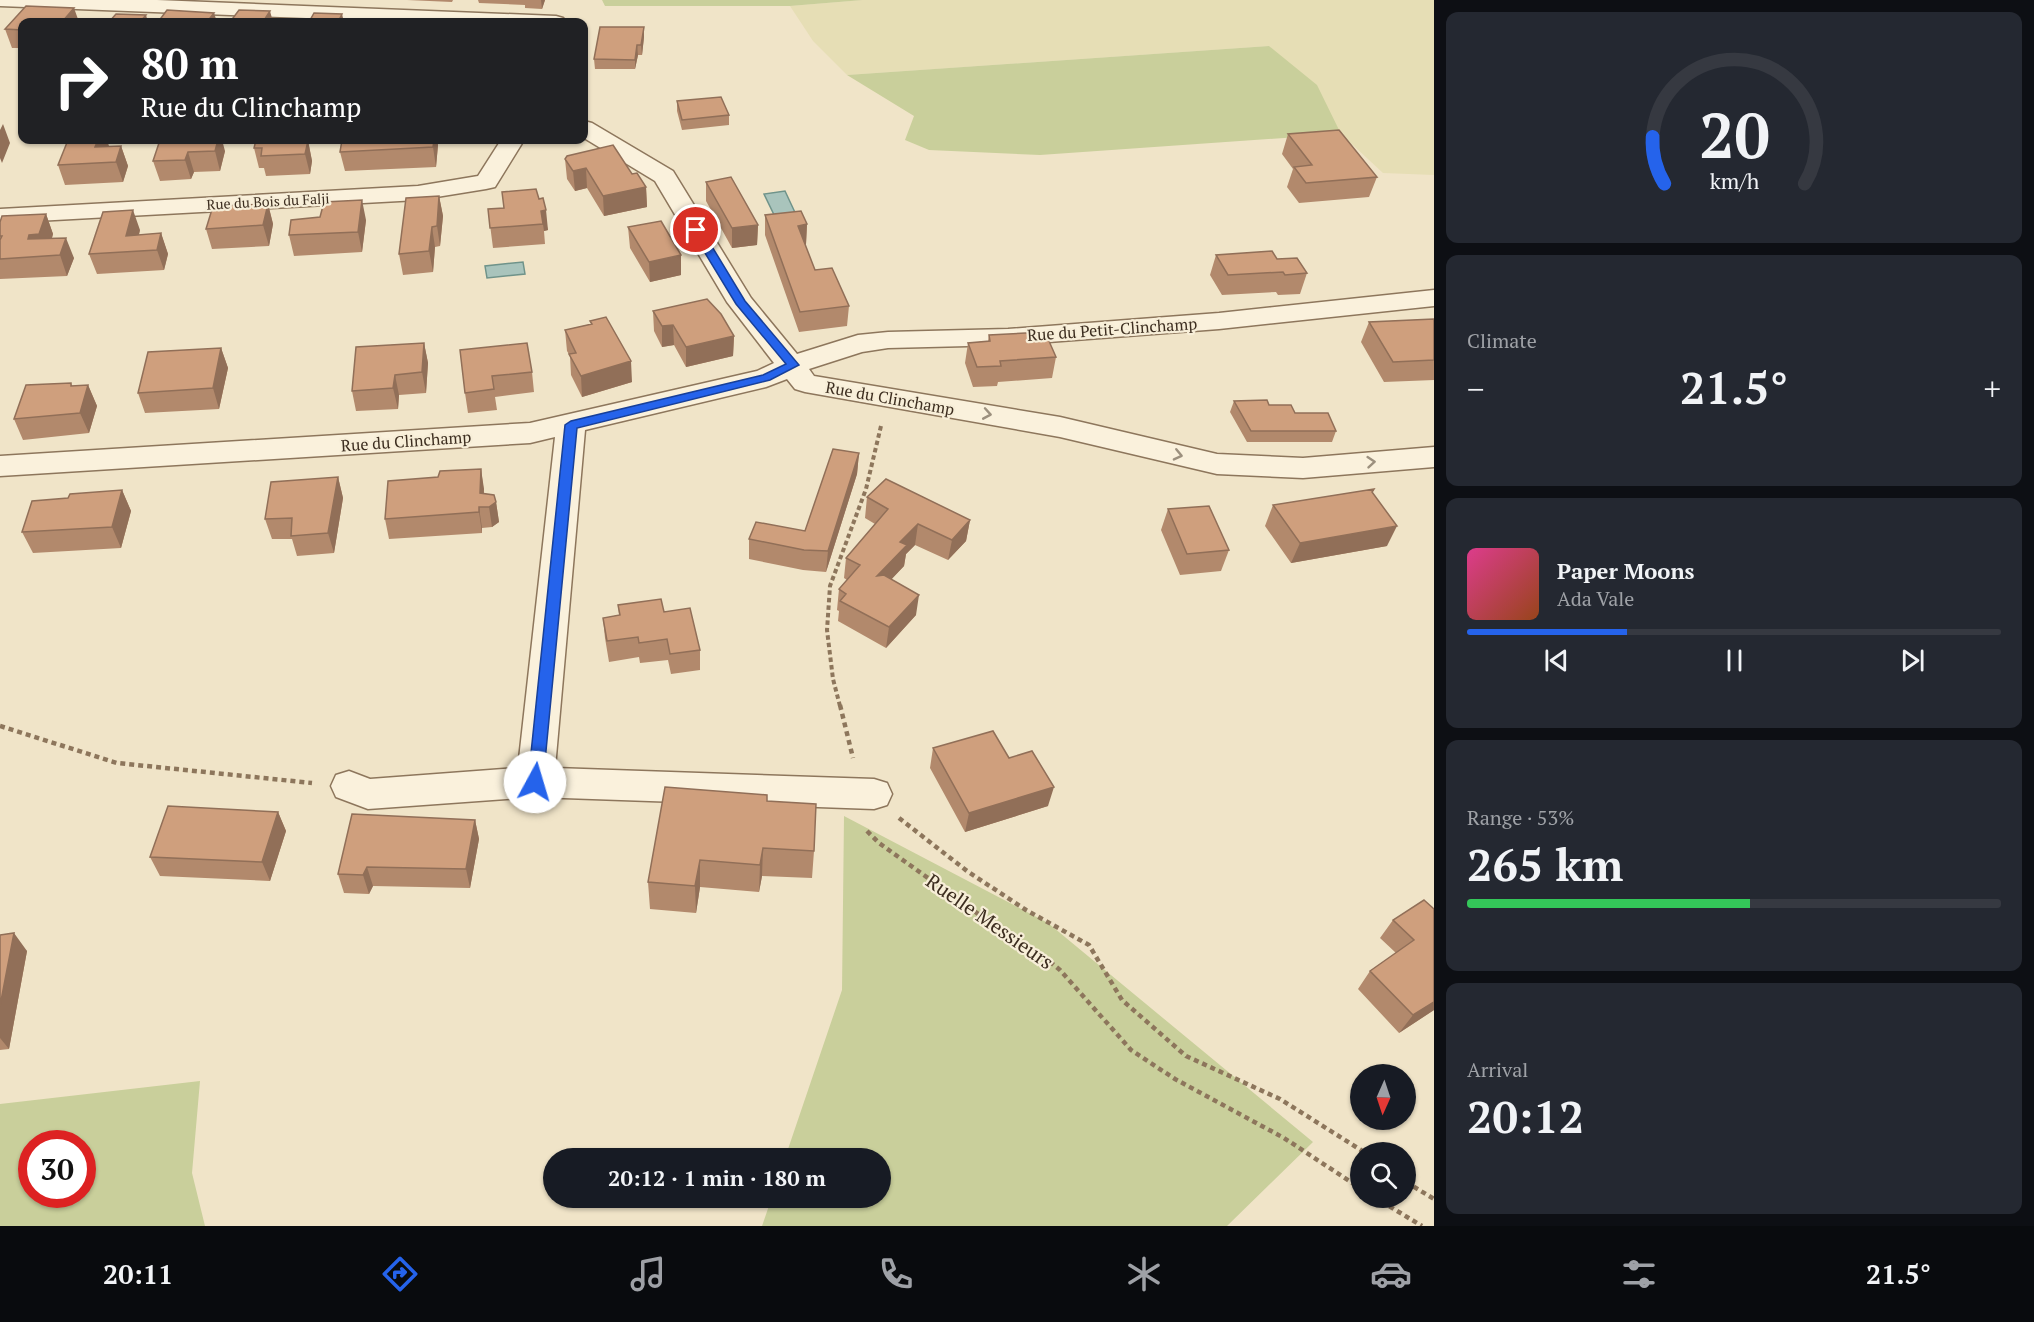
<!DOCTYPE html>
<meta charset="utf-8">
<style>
:root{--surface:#171b24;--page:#242831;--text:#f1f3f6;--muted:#9ea1a6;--line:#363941;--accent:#2563eb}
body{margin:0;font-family:"PT Serif",serif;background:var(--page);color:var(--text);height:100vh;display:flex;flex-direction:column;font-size:22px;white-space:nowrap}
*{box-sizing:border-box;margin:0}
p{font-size:20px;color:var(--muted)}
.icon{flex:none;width:33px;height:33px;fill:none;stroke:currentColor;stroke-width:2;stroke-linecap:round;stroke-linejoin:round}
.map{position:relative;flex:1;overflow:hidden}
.details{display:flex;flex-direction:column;gap:12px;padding:12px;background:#0d0f14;width:600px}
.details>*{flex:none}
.guide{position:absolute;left:18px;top:18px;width:570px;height:126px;border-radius:12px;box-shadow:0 2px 4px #0004;background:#202124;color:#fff;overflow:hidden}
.needle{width:39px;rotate:183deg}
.tools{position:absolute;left:1350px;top:1064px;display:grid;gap:12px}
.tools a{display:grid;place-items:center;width:66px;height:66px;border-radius:50%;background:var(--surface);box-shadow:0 2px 4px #0004;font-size:30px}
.speed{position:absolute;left:18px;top:1130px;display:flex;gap:12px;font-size:30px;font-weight:700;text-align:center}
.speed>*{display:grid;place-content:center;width:78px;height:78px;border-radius:50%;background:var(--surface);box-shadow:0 2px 4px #0004;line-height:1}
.speed .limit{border:9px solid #d22;background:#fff;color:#111}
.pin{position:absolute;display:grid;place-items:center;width:51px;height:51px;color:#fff;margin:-26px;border:3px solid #fff;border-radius:50%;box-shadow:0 2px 6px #0007}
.me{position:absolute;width:66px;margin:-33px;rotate:6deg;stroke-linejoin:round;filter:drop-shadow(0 0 4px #0008)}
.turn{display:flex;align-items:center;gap:21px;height:126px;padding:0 24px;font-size:27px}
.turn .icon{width:78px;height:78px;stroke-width:2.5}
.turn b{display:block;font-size:42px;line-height:51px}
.big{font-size:45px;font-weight:700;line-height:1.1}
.details .card{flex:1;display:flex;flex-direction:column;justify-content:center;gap:9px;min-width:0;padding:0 21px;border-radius:12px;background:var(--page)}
.details .dial{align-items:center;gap:0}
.dial svg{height:156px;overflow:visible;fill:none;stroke:var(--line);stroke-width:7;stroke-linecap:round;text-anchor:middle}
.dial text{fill:var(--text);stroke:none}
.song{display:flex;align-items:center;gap:18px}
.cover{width:72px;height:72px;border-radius:9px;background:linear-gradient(135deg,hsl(330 70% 55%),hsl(20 70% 35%))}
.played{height:6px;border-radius:3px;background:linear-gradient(90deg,var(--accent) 30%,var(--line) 30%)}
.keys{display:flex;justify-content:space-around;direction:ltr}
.heat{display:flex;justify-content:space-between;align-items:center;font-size:33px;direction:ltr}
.charge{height:9px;border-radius:4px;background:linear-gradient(90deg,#34c759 53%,var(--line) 0)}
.trip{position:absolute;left:543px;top:1148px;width:348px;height:60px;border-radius:30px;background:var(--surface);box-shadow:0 2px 4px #0004;font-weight:700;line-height:60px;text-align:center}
.tabs{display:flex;height:96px;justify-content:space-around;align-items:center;background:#090b0e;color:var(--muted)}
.tabs .icon{width:42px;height:42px}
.tabs .current{color:var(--accent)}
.tabs b{font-size:27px;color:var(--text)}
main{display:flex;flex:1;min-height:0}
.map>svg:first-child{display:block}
.farmland{fill:#e6deb5}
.green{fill:#c9cf9b;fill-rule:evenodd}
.water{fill:#a9c4bc;stroke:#6f938a;stroke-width:1.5}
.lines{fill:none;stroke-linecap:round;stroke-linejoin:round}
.minor-casing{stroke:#8d765c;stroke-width:3}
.path-far1{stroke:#8d765c;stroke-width:4;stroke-dasharray:4.5 3;stroke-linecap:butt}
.path{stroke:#8d765c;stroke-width:4.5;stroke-dasharray:5 4;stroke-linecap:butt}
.minor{fill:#faf1dc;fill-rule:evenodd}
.wall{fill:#b2896c}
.shaded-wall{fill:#916f58}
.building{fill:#cf9f7d;stroke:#916f58;stroke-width:1.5}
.oneway{stroke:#9c907e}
.route{fill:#2563eb;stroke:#184099;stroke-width:1.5}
.labels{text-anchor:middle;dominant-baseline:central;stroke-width:4.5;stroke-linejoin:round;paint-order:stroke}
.far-street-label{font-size:14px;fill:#3d2e20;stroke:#f7eed8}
.street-label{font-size:16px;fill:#3d2e20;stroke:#f7eed8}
.near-street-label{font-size:20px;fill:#3d2e20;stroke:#f7eed8}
</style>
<main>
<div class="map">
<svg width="1434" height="1226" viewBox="0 0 1434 1226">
<rect width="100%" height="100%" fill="#f0e4c8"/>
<path class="farmland" d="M863 0H1434V175L1383 173 1341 134 1269 46 847 75 813 41 790 6Z"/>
<path class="green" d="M602 0H863L790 6H605Z
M1269 46 1317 85 1341 134 1040 155 929 150 905 140 914 116 847 75Z
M844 816 1048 923 1313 1142 1227 1226H762L772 1197H880V1158H785L842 990Z
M200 1081 192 1173 205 1226H0V1104ZM32 1143H82V1194H32Z"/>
<path class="water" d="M785 191 799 221 778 223 764 194Z
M523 262 525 274 487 278 485 266Z"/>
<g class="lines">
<g class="minor-casing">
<path id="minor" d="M0 0H157L556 16 563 18 566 22H410L0 6Z
M584 121 592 123 673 171 751 298 797 354 858 335 888 332 1008 329 1219 313 1434 290V306L1219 329 1008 345 888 348 862 352 809 369 814 376 1060 417 1217 454 1303 458 1434 447V467L1303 478 1217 474 1060 437 805 392 795 389 787 379 766 387 585 430 555 768 874 779 887 783 892 794 887 805 874 809 535 797 368 809 336 797 331 786 336 775 349 771 370 779 518 768 555 437 530 443 0 476V456L530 423 757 371 774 363 727 302 655 181 584 138Z
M501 140H524L495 187 486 189 418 200 0 223V209L418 186 478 176Z"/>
</g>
<path class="path-far1" d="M840 706 833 679 827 630 830 586 866 489 881 426"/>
<path class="path" d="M840 705 853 758
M0 726 117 763 312 783
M899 818 967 871 1026 910 1089 945 1122 1000 1186 1056 1280 1099 1364 1152
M867 831 879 843 1009 936 1042 955 1060 970 1131 1050 1175 1079 1284 1138 1360 1188
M1406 1182 1434 1199
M1374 1197 1422 1226"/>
<use href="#minor" class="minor"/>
</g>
<path class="wall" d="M407 0H453L452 2Z
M478 0H545L542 9 525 8V5L479 3Z
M22 22V48H12L5 29Z
M644 27V37L642 55H638L635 69H595L594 59Z
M677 101 729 115V125L682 130 677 111Z
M1288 134 1377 177 1369 197 1299 203 1287 187 1293 169 1282 154Z
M160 140 225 151 220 171 194 172 191 179 160 181 153 161Z
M308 140 312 161 310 174 266 176 264 168H259L254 148Z
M342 140H437L438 145 436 167 345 171 340 152Z
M109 146 108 147 121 146 128 166 123 182 65 185 58 165Z
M565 159 632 174 646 187 647 207 604 216 587 188 575 191 567 179Z
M706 182 758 225 757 245 732 248 706 201Z
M536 189 548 230 544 231 545 244 493 248 488 209 504 208Z
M439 196 443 216 440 246 435 247 433 272 403 275 399 254Z
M268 204 273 224 269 246 212 249 206 229Z
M46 214 53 234 52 238 74 258 67 276 0 279V222Z
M765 215 807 224 806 244 805 245 815 270 849 306 847 326 799 332 765 235Z
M366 220 362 252 294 256 289 235Z
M628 227 681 275 650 282 630 248Z
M140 230 139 235 161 233 168 254 164 270 97 274 89 254Z
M1216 255 1277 259 1307 273 1300 294 1278 295 1276 292 1222 295 1210 275Z
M653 311 734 336 733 356 686 367 674 345 662 347 654 331Z
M1434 319V380L1384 382 1361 342 1369 322Z
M590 321 632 382 582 397 571 375 570 356 567 351 565 330 591 324Z
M989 335 1056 357 1052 378 998 382 997 386 973 387 965 363 968 343 988 341Z
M424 343 428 363 426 393 399 395 398 409 356 411 352 391Z
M221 348 228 368 219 409 145 413 138 393Z
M460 350 532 372 534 392 495 397 497 410 468 413 465 393Z
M71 383 72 386 88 385 97 406 89 433 23 440 14 419Z
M1234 401 1269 405 1295 413 1336 431 1332 442H1247L1230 412Z
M859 453 857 474 826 572 803 570 749 559V539L805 531Z
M481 469 484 493 496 502 499 522 492 527 482 528V533L389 539 385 519 438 477Z
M338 477 343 498 334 553 297 556 292 539H272L265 519Z
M122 490 131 511 121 548 33 553 22 532 68 498Z
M1374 490 1372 493 1387 546 1291 563 1265 526 1273 505Z
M867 497 970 520 966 541 948 560 915 545 906 554 904 566 891 579 916 615 886 648 838 621 839 611 837 610 839 589 847 580 844 578 846 558 875 524 865 518Z
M1168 509 1229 550 1221 571 1180 575 1161 530Z
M618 605 664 612 700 650V670L671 674 668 660 640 663 639 657 609 662 605 638 603 618 619 615Z
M933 748 1009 758 1048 806 965 832 930 768Z
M767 801 814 851 812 878 762 876 759 892 700 887 696 913 650 909 648 882Z
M278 812 286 831 270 881 160 876 150 857Z
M475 820 479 839 470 888 373 886 369 894 344 893 338 874Z
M1434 909V1010L1399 1033 1358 989 1370 971 1396 953 1380 938 1393 920Z
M0 935 27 951 9 1049 0 1050Z"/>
<path class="shaded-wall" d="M541 0H545L542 9Z
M74 8 79 22H62Z
M270 11 273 22H263Z
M214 13 217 22H207Z
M342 14 344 22H338Z
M146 15 148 22H140Z
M644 27V37L642 55 641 45Z
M637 45 638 55 635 69V60Z
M3 124 10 143 2 163 0 158V130Z
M98 140H107L109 146 103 163 95 147Z
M218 140H222L225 151 220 171 215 151Z
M434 140H437L438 145 436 167 433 147Z
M308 141 312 161 310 174 305 154Z
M121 146 128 166 123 182 116 162Z
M188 152 194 172 191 179 185 160Z
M586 168 587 188 575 191 573 171Z
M646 187 647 207 604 216 603 196Z
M439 196 443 216 440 246 437 226Z
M362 200 366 220 362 252 358 232Z
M268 204 273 224 269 246 263 225Z
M133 210 140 230 134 251 126 236Z
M546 210 548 230 544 231 541 211Z
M46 214 53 234 47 254 28 239 29 235Z
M807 224 806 244 797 246 798 226Z
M758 225 757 245 732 248V228Z
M432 227 435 247 433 272 429 251Z
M161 233 168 254 164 270 157 250Z
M66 238 74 258 67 276 60 255Z
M681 255V275L650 282 649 262Z
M673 325 674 345 662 347V326Z
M734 336 733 356 686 367V347Z
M424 343 428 363 426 393 422 372Z
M221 348 228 368 219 409 213 388Z
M631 361 632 382 582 397 581 376Z
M395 375 399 395 398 409 393 388Z
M88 385 97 406 89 433 80 413Z
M859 453 857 474 826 572 828 551Z
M481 469 484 489 483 507 480 493Z
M338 477 343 498 334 553 328 533Z
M122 490 131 511 121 548 112 527Z
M496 502 499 522 492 527 489 507Z
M479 507 482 528V533L479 512Z
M970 520 966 541 948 560 952 540Z
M918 524 915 545 906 554 904 566 875 597 877 576 900 542Z
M1397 526 1387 546 1291 563 1300 543Z
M919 595 916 615 886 648 889 627Z
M1054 787 1048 806 965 832 969 813Z
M278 812 286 831 270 881 262 862Z
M475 820 479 839 470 888 466 869Z
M763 848 762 876 759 892 760 865Z
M700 860V887L696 913 695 886Z
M367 867 373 886 369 894 363 875Z
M14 933 27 951 9 1049 0 1038V1006Z
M1434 1002V1010L1399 1033 1413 1015Z"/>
<path class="building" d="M26 6 74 8 62 22H22V30L5 29Z
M167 10 214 13 207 22H158Z
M239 10 270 11 263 22H230Z
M314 13 342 14 338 22H309Z
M116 14 146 15 140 22H109Z
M600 27H644L641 45H637L635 60 594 59Z
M721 97 729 115 682 120 677 101Z
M1339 130 1377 177 1306 183 1294 167 1312 165 1288 134Z
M68 140H98L95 147 121 146 116 162 58 165Z
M160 140H218L215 151 188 152 185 160 153 161Z
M256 140H300V141H308L305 154 261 156 262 148H254Z
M342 140H434L433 147 340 152Z
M613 145 632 174 637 173 646 187 603 196 586 168 573 171 565 159 567 156Z
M731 177 758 225 732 228 706 182Z
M536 189 539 199 543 198 546 210 541 211 543 224 490 228 488 209 504 208 502 192Z
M439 196 437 226 432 227 429 251 399 254 406 198Z
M362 200 358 232 289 235 291 220 320 217 324 202Z
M268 204 263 225 206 229 213 206Z
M133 210 126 236 161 233 157 250 89 254 103 212Z
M801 211 807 224 798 226 815 270 832 268 849 306 800 312 765 215Z
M46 214 39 234 29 235 28 239 66 238 60 255 0 259V240L2 236H0V222L2 216Z
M661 221 681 255 649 262 628 227Z
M1272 251 1277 259 1297 258 1307 273 1285 275 1283 272 1228 275 1216 255Z
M707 299 721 314 734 336 686 347 673 325 662 326 653 311Z
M606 317 631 361 581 376 569 354 576 353 565 330 592 324 590 321Z
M1434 319V360L1393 362 1369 322Z
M1045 332 1056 357 1000 361 1001 366 977 367 968 343 990 341 989 335Z
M424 343 422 372 395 375 393 388 352 391 356 347Z
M527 343 532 372 492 376 494 389 465 393 460 350Z
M221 348 213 388 138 393 148 352Z
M71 383V386L88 385 80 413 14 419 26 385Z
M1267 400 1269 405H1291L1295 413H1328L1336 431H1251L1234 401Z
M833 449 859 453 828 551 804 550 749 539 756 522 805 531Z
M481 469 480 493 494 495 496 502 489 507H479V512L385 519 388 481 438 477 440 471Z
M338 477 328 533 291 536 292 518 265 519 271 482Z
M886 479 970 520 952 540 918 524 900 542 907 545 877 576 884 575 919 595 889 627 840 601 846 594 839 589 860 565 846 558 888 509 867 497Z
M1374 489 1372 492 1397 526 1300 543 1273 505Z
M122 490 112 527 22 532 32 501 68 498 70 494Z
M1209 506 1229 550 1187 554 1168 509Z
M661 599 664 612 690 608 700 650 670 654 667 639 639 643 638 637 607 641 603 618 620 615 618 605Z
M993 731 1009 758 1032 751 1054 787 969 813 933 748Z
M665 787 767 795V801L816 804 814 851 763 848 760 865 700 860 695 886 648 882Z
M168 806 278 812 262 862 150 857Z
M352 814 475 820 466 869 367 867 363 875 338 874Z
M1424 900 1434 909V1002L1413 1015 1370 971 1414 940 1393 920Z
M14 933 0 1006V935Z"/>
<defs><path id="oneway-chevron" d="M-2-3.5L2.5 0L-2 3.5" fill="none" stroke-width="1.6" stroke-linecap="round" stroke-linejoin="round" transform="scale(1.5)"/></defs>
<g class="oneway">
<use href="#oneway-chevron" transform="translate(987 414) rotate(10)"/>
<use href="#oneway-chevron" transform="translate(1178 455) rotate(13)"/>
<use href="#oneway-chevron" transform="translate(1371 462) rotate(-5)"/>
</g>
<path class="route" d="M696 227 702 230 745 301 799 365 770 380 577 428 543 782 540 786 535 788 530 786 528 782 565 425 571 421 763 375 786 364 736 304 691 230Z"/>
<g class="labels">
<g class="far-street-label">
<text transform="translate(268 201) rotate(-3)">Rue du Bois du Falji</text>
</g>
<g class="street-label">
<text transform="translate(1112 329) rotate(-4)">Rue du Petit-Clinchamp</text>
<text transform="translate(890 398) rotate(10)">Rue du Clinchamp</text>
<text transform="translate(406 441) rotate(-4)">Rue du Clinchamp</text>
</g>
<g class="near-street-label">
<text transform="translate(990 921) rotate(35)">Ruelle Messieurs</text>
</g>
</g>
</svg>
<div class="tools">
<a><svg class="needle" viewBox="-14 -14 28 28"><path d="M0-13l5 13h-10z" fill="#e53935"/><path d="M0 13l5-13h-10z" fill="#9ea1a6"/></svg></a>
<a><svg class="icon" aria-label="search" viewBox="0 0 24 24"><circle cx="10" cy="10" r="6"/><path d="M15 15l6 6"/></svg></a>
</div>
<div class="speed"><div class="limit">30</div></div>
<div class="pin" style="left:696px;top:230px;background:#d93025"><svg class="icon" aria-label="arrive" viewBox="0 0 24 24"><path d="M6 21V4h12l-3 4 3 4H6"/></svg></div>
<svg class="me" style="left:535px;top:782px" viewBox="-20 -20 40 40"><circle r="19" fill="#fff"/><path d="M0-13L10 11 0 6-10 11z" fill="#2563eb"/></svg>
<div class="trip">20:12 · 1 min · 180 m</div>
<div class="guide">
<div class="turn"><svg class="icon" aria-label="right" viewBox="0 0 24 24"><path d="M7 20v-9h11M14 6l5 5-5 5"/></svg><div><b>80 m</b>Rue du Clinchamp</div></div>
</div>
</div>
<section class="details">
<div class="card dial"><svg viewBox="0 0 100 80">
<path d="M14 69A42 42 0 1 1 86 69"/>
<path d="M14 69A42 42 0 0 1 8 45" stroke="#2563eb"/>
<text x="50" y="56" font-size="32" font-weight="700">20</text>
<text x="50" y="72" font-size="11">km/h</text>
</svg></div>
<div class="card"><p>Climate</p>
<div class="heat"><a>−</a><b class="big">21.5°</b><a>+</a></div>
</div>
<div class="card">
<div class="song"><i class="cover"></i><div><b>Paper Moons</b><p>Ada Vale</p></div></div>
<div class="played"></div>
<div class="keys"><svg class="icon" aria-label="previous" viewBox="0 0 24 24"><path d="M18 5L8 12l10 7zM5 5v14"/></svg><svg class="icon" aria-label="pause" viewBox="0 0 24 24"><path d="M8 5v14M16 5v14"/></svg><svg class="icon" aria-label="next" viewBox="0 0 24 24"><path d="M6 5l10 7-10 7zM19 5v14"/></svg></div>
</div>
<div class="card"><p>Range · 53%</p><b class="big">265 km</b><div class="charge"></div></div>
<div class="card"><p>Arrival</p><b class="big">20:12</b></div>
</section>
</main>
<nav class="tabs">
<b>20:11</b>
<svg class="icon current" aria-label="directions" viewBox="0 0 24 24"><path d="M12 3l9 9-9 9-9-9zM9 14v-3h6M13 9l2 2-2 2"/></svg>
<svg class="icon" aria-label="music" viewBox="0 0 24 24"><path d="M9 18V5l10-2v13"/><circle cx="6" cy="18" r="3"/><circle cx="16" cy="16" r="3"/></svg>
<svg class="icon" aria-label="phone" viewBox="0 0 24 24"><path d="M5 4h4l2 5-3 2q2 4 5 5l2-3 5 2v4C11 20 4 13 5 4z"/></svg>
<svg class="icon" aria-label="climate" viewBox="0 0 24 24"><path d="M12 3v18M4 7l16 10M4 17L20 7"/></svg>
<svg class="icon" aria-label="car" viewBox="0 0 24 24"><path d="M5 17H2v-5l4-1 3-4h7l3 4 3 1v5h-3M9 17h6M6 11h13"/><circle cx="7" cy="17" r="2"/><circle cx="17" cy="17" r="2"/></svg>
<svg class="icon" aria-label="filters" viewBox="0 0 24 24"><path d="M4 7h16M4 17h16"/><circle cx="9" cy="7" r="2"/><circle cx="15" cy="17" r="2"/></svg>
<b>21.5°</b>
</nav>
